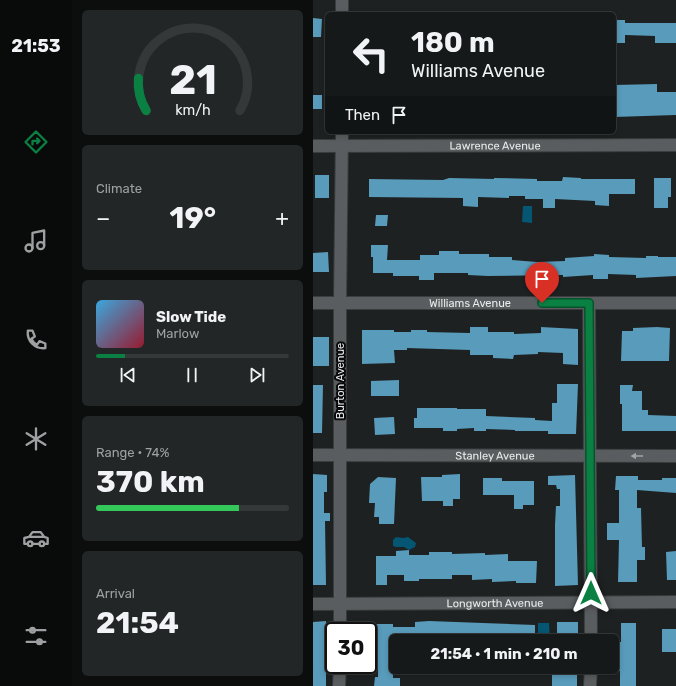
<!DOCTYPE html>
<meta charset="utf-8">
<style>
:root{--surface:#16191a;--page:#232627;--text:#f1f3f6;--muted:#9ea0a2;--line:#353839;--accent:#0b8043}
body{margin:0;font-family:Rubik,sans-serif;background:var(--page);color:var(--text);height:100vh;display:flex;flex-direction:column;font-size:15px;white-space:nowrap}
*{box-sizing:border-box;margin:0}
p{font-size:13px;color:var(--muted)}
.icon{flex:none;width:22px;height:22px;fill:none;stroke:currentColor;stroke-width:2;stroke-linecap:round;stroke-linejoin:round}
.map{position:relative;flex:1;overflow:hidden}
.details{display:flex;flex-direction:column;gap:10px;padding:10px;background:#0c0e0e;width:241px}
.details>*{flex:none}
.banner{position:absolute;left:12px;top:12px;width:291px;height:122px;border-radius:6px;box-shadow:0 2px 6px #0003,0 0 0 1px var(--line);background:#16191a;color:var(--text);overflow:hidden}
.speed{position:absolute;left:12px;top:622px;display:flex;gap:8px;font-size:20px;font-weight:700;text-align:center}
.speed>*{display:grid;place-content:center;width:52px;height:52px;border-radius:50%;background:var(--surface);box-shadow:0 2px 6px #0003,0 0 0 1px var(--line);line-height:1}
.speed .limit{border:2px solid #111;border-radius:6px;background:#fff;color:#111}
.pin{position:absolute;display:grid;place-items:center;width:34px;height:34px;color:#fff;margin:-41px -17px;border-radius:50% 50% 50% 0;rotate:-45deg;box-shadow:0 0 4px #0007}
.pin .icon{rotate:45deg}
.me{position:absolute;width:44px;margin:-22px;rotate:0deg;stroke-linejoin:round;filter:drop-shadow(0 0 3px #0008)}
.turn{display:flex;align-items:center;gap:14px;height:84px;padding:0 20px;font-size:18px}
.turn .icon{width:52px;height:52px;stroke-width:2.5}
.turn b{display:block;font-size:28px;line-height:34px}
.then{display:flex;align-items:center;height:38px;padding:0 20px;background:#0003;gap:8px;font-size:15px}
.big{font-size:30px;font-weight:700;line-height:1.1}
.details .card{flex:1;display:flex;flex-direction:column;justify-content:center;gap:6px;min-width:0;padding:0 14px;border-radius:6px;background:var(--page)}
.details .dial{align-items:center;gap:0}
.dial svg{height:104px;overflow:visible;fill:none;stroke:var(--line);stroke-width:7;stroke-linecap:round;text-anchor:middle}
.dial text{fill:var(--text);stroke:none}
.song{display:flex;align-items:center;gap:12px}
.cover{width:48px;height:48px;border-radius:6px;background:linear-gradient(135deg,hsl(200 70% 55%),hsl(350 70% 35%))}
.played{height:4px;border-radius:2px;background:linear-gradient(90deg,var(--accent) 15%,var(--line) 15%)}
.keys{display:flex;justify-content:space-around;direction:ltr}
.heat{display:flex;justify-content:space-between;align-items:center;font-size:22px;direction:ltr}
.charge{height:6px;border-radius:3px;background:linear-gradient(90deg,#34c759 74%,var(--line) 0)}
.trip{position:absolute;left:76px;top:634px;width:230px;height:40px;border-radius:6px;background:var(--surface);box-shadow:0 2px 6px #0003,0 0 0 1px var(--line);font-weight:700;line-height:40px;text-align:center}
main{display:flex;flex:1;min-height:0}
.menu{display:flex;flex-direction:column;width:72px;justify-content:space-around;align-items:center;background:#090a0a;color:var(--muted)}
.menu .icon{width:28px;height:28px}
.menu .selected{color:var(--accent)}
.menu b{font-size:18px;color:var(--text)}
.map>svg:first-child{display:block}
.water{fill:#055672}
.building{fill:#589bba}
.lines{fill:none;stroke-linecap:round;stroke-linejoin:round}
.minor-casing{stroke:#3a3c3d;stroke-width:14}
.minor{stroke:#5a5d5f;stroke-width:12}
.oneway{fill:#a2a4a6}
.route-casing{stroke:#07532c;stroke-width:10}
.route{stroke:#0b8043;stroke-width:7}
.labels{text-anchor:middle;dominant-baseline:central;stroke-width:4;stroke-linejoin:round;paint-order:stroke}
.street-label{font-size:11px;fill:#e9ebec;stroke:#090a0b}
</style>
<main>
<nav class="menu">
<b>21:53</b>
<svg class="icon selected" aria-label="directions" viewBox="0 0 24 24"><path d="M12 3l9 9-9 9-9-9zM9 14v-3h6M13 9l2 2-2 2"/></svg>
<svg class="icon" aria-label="music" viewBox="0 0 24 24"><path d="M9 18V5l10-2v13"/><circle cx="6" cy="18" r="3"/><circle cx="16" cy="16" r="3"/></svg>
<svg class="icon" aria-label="phone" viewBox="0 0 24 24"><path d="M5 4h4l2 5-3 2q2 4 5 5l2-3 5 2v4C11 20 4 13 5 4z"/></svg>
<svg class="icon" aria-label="climate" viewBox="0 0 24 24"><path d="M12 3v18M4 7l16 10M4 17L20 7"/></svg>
<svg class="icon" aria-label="car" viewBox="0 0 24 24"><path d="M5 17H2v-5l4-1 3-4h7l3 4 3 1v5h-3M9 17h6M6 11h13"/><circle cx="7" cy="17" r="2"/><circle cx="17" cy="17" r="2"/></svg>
<svg class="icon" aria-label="filters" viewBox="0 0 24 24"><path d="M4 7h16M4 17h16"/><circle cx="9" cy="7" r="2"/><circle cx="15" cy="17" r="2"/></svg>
</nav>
<section class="details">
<div class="card dial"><svg viewBox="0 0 100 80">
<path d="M14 69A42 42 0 1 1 86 69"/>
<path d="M14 69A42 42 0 0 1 8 44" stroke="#0b8043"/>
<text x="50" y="56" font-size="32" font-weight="700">21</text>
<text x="50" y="72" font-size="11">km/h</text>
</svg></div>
<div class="card"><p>Climate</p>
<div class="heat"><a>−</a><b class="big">19°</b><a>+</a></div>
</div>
<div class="card">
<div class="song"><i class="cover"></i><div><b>Slow Tide</b><p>Marlow</p></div></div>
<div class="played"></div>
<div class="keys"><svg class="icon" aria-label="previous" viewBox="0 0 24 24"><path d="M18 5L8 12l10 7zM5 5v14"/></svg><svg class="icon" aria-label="pause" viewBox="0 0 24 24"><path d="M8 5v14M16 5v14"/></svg><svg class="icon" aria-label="next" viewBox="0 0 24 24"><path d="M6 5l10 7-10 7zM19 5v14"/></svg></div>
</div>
<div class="card"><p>Range · 74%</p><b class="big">370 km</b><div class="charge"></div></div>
<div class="card"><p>Arrival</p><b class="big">21:54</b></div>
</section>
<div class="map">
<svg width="363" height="686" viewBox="0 0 363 686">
<rect width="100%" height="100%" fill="#1e2122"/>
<path class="water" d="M210 206H219V223L209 222Z
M83 537 90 538 95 537 103 543 102 547 96 550 91 547H83L80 546V540Z
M225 623H236L237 641H225Z"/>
<path class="building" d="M0 18 9 19 8 37H0Z
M301 20H312V23H363V43H342V36L312 35V43H301Z
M344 84V92H363V115L301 117V85Z
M0 95H9V109H0Z
M2 175H16V198H2Z
M250 177 268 178V179H322V194H296V206L282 205V201L242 199V208H230V199H212V196H196V198L165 197V207L150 206V198L56 197V179L130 180 136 178 181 179V178L224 179V181H249Z
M341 178H358V197H355V208H341Z
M63 215H75L74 226H62Z
M58 245H75L74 260H107V255H126V251H146V254H176V257H199V260L224 262 252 261V258L281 256V254L296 255V257L333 258V256H345V257H363V276L323 278V275L295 274V279H280V275L250 277V275L175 276 155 275V273H121V280H106V276H80V273H60V257H58Z
M15 252 16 272H0V253Z
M157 327H175V332H201V334L228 333V327L265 329V365L250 364V353L225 352V354L201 355 200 359 180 358V355H157V350L94 348V350H81L82 363 49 364V330H81V332H98V330H114V332L157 333Z
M344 327 357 328 356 361H308L309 331H320V328Z
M0 337H16V366H0Z
M86 380V396H58V381Z
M244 384H265L263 434H235V431H202V430L173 429V431H161V428L144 429V431H130V428H101V418H104V408H144V409H173V416L222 418V420L239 421V403H244Z
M0 385H10L9 433H0Z
M307 385H320L319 391H329V410H335V415L363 416V431H309V404H307Z
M81 417 82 434 62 435 61 418Z
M0 474 14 475V492H11V513H17V521H12L13 585H0Z
M147 474V499H140V506H130V501H109L108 477H129V475Z
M262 475 265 585 242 586V525L243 506H247V489H244L243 485H235V476Z
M303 476H325V480H349V478H363V493L324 490V508H328L329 547H332V560H324V582H305L306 540H294V523H306V490H302Z
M65 477 83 478 81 524H66V517H61L62 503H56L57 484Z
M170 478H189V481H221V505H210V509H201V495H170Z
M96 550V555H116V552H139V554L172 553V555L195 554V561H224L223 583H203V581L179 582V579L159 580V575H139V579H106V581H91V575H74V585H63V556H83V551Z
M363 551V580H354L353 552Z
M13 621 14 649 17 650 16 672H13V686H0V622Z
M116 621 222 625V641L158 639V641H121V637L94 639V641H83V646H80V678H87V686H61L62 677H65V660H62V624H80V627H102V622Z
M244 622H265V641H244Z
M308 623H323V686H307V671H304V642H308Z
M349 629H363V652H349Z
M239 669 264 670V686H239Z"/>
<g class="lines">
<g class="minor-casing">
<g id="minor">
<path d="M29 0V14"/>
<path id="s1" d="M0 146 363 145"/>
<path id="s2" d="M0 303H363"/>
<path d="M276 303 278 641"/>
<path id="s3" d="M0 455 363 456"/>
<path id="s4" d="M0 604 363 602"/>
<path d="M27 631V303L29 132"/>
<path d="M26 686 27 665"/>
<path d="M277 686 278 667"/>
</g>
</g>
<use href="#minor" class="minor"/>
</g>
<defs><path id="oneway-solid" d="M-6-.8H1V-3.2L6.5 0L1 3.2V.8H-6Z"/></defs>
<use class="oneway" href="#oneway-solid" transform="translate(324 456) rotate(-180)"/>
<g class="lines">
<g class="route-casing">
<path id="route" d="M229 303H276L278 593"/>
</g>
<use href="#route" class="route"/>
</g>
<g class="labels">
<g class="street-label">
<text stroke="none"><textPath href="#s1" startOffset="182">Lawrence Avenue</textPath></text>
<text stroke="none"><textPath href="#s2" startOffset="157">Williams Avenue</textPath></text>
<text transform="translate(27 381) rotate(-90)">Burton Avenue</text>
<text stroke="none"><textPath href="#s3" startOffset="182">Stanley Avenue</textPath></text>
<text stroke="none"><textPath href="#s4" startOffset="182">Longworth Avenue</textPath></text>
</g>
</g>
</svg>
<div class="speed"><div class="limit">30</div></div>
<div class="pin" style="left:229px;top:303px;background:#d93025"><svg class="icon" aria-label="arrive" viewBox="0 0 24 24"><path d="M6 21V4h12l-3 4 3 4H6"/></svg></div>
<svg class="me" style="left:278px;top:593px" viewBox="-20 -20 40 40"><path d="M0-17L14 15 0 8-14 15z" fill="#0b8043" stroke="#fff" stroke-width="4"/></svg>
<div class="trip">21:54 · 1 min · 210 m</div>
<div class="banner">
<div class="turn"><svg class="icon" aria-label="left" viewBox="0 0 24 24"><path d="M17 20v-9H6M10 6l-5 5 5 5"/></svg><div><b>180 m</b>Williams Avenue</div></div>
<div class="then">Then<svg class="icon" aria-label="arrive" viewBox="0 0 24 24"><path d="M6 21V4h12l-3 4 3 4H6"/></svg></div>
</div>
</div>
</main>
